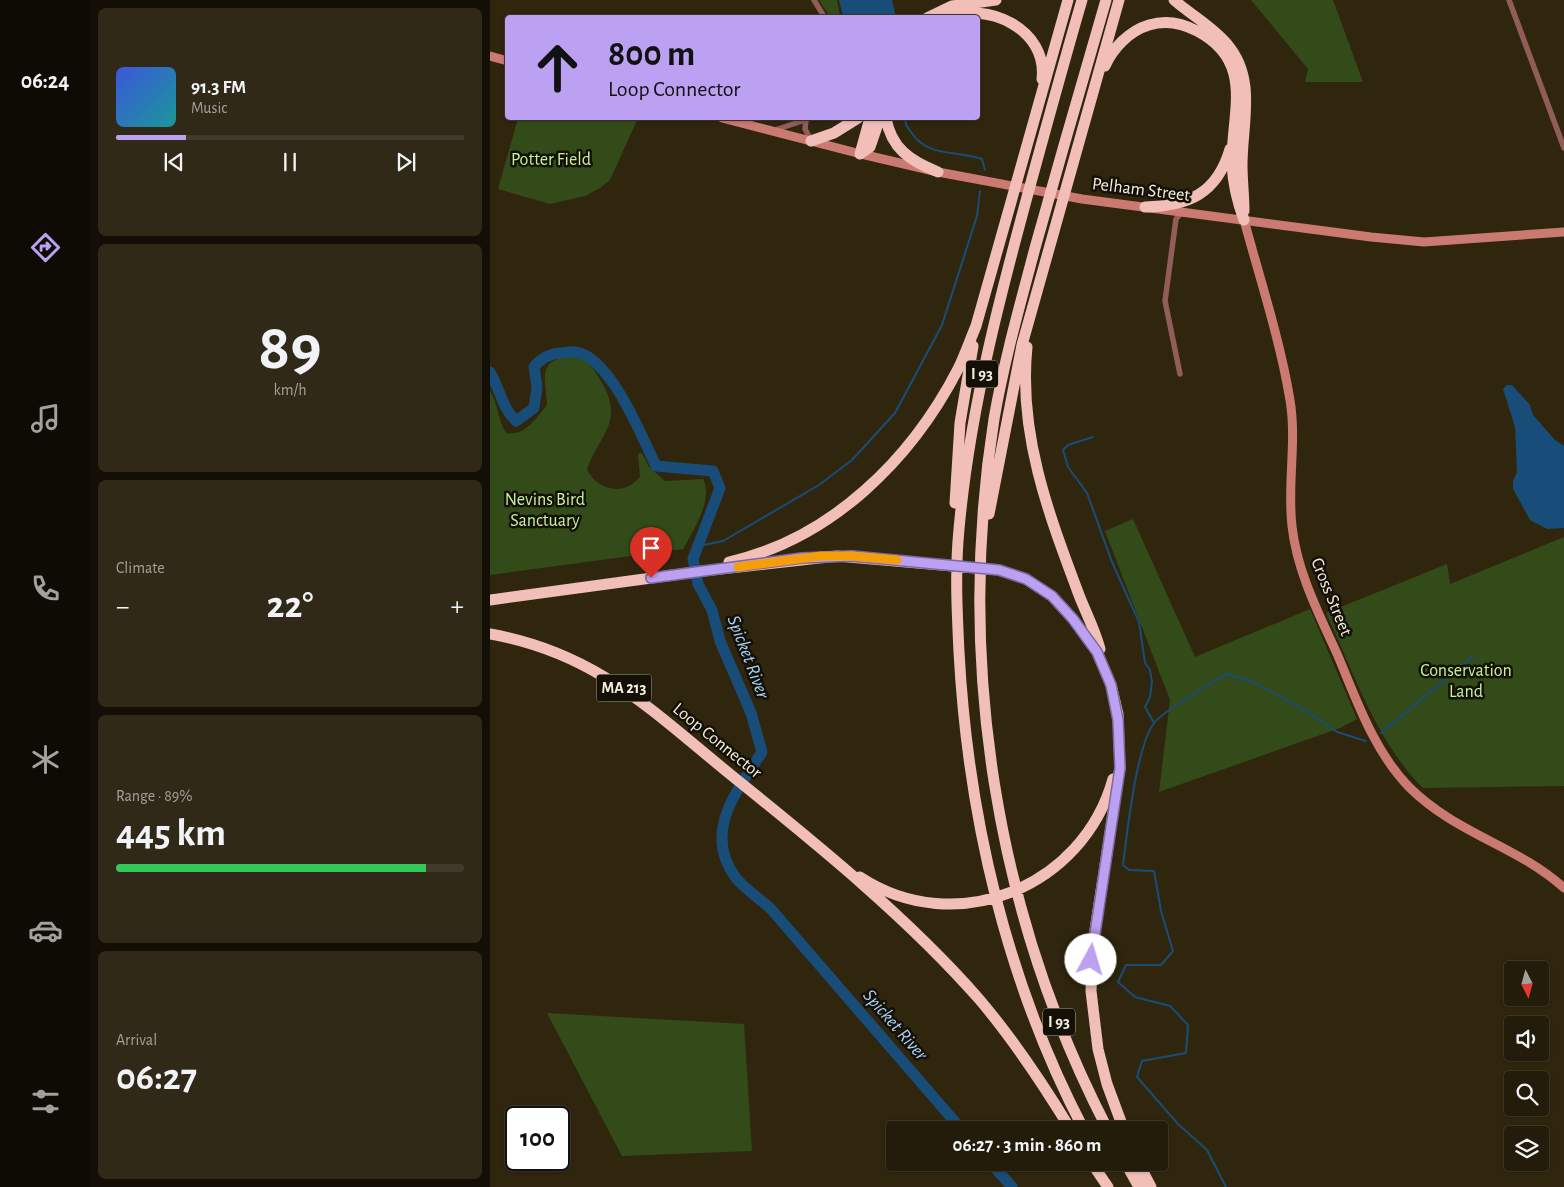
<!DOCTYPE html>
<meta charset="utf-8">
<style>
:root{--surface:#241c0a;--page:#302918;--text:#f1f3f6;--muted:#a3a19c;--line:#413a2b;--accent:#bca0f2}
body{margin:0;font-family:"Alegreya Sans",sans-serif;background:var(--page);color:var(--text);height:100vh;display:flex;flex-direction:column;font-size:19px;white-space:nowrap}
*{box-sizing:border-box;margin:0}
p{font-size:16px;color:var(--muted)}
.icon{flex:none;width:28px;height:28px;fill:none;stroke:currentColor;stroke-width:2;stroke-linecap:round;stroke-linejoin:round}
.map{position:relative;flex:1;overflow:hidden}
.details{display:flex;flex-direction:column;gap:8px;padding:8px;background:#140f06;width:400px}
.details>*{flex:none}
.top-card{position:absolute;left:15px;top:15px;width:475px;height:105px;border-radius:5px;box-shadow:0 1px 4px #0004,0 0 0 1px var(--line);background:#bca0f2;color:#111;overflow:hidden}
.needle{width:32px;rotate:174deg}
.tools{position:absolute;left:1014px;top:961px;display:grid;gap:10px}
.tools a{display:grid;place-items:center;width:45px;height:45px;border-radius:5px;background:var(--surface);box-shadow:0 1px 4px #0004,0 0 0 1px var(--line);font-size:25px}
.speed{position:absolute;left:15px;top:1106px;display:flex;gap:10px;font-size:25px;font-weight:700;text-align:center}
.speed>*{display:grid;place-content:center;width:65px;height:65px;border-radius:50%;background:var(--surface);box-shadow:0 1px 4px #0004,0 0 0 1px var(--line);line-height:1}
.speed .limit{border:2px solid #111;border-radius:8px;background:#fff;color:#111}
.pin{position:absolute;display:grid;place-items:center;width:42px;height:42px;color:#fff;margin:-51px -21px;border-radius:50% 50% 50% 0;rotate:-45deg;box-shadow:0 0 5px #0007}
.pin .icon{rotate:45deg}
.me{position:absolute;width:55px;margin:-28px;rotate:6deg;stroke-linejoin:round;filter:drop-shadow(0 0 4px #0008)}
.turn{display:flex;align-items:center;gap:18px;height:105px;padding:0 20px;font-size:22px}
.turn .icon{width:65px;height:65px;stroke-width:2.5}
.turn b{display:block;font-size:35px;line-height:42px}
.big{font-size:38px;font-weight:700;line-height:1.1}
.details .tile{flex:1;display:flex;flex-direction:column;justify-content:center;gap:8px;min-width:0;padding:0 18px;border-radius:8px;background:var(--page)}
.details .dial{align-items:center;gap:0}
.dial b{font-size:65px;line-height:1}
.song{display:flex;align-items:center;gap:15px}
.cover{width:60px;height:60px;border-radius:8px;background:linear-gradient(135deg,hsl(230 70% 55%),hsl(180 70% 35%))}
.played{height:5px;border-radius:2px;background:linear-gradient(90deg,var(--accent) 20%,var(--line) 20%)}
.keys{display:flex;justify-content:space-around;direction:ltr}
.heat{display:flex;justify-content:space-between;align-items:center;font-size:28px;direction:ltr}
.charge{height:8px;border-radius:4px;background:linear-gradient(90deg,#34c759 89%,var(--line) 0)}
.trip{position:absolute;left:396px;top:1121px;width:282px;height:50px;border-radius:5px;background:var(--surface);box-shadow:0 1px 4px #0004,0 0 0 1px var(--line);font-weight:700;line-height:50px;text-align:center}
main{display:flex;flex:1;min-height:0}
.tab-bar{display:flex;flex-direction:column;width:90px;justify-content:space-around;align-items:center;background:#0e0b04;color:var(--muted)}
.tab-bar .icon{width:35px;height:35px}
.tab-bar .on{color:var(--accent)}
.tab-bar b{font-size:22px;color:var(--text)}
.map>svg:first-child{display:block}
.green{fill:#334b19}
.water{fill:#174d78}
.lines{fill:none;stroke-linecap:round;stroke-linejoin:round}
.stream{stroke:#174d78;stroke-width:2}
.river{stroke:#174d78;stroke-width:11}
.street{stroke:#905d58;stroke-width:5.5}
.secondary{stroke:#cb7a72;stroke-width:9}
.highway{stroke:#f2beb8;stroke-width:11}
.route-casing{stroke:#7a689d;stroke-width:12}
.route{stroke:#bca0f2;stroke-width:9}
.slow{stroke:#f59e0b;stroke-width:9}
.labels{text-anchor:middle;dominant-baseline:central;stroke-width:5;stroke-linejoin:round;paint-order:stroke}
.shield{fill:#141006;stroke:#b1ab9e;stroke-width:1}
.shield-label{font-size:16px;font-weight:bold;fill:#f4eedf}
.park-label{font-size:18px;fill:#c5f39d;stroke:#141006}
.street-label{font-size:18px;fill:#f4eedf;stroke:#141006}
.water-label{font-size:19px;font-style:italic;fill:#a8d3fb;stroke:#141006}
</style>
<main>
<nav class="tab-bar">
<b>06:24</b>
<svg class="icon on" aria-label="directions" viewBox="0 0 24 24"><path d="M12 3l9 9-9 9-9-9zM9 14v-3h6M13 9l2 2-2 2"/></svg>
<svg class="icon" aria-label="music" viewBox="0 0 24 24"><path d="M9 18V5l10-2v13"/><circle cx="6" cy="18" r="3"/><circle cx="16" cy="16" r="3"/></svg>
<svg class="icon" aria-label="phone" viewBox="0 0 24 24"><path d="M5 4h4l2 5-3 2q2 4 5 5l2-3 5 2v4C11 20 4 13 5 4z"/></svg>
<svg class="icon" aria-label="climate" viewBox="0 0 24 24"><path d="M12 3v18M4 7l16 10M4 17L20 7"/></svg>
<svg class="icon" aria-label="car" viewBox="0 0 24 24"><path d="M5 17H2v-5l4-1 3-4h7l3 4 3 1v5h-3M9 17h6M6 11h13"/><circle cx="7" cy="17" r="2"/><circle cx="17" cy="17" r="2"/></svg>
<svg class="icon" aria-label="filters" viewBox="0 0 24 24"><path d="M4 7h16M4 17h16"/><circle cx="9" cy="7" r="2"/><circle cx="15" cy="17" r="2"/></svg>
</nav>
<section class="details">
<div class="tile">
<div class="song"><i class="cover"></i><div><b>91.3 FM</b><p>Music</p></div></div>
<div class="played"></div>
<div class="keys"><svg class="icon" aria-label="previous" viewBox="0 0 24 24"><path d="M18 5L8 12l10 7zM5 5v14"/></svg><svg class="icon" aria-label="pause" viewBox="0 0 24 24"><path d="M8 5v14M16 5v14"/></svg><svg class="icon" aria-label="next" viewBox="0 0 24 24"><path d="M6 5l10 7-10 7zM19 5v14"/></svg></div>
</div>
<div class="tile dial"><b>89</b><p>km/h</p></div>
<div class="tile"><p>Climate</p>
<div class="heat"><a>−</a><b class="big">22°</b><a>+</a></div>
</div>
<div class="tile"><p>Range · 89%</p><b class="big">445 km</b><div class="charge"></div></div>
<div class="tile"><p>Arrival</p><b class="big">06:27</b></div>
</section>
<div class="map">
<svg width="1074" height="1187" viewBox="0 0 1074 1187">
<rect width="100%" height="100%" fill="#30260e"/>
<path class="green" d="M329 0H347L350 17H340Z
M761 0H843L873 82H815L818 69Z
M28 118H148L120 180 110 188 95 196 60 204 8 189Z
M80 356C98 359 102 366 111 381 135 422 110 433 97 469 103 484 122 493 137 487 142 485 147 480 150 477L148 454 152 453 159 467 175 481 213 479C224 499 202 533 193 549L0 575V391C8 404 8 421 16 433 35 437 46 418 57 405 56 378 46 361 80 356Z
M643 519 705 657 820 609 867 719 850 728 669 792 680 700 615 531Z
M1074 537V786L933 788C887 743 863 671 836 613L957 564 960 584Z
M57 1013 254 1024 262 1151 132 1156Z"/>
<path class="water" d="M349 0H402L406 17H353Z
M1017 385H1022L1040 405 1043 415 1065 440 1074 446V528L1057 529 1040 520 1023 489V481L1027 472 1025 427 1013 389Z"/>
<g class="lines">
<path class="stream" d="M415 118C415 124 417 127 421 132 438 158 466 150 492 159L495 170
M603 437 578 445 573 450 578 467 597 493 622 562 649 622 655 663 660 670 662 682 660 697 655 707 664 723
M209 546 233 541 329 485 362 460 405 413 452 325 487 216 490 191
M891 733 983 656
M736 1187 717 1150 688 1124 647 1077 652 1061 696 1053 698 1025 680 1006 645 997 628 982 636 965H671L683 951 671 911 664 871 639 870 633 865C637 834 646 747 664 723 674 710 720 684 736 674L766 683 818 712 847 732 876 741"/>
<path class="river" d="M0 372C10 389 12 408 26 421L44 408 47 387 44 367C51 358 59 354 70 353 75 353 81 351 86 352 121 358 152 437 166 466L223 471 230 488 203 559 208 584 222 610 230 641 261 713 272 752C247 791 212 832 246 878 255 889 270 899 281 909L472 1130
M500 1162 522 1187"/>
<path class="street" d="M324 0 335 18
M1019 0 1074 148
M316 119 315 129 321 140
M285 130 321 118
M690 374 675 301 686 219 692 212"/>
<path class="secondary" d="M0 56 18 61
M232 118 367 153 448 172 592 199 881 237 934 242 1074 232
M754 220C770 279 790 340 800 400 807 442 797 484 802 526 807 572 829 614 848 656 867 701 884 751 919 787 966 834 1028 846 1074 888"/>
<path class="highway" d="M592 0C575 58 559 117 543 175 511 292 480 408 469 529 465 570 467 611 469 652 478 818 517 983 594 1130
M616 0C592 83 568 165 545 248 530 305 514 361 504 419 466 660 505 913 618 1130
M684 0C701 15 722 26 737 44 767 79 752 123 752 165 752 180 754 196 754 211
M437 18 462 6 506 0
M456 18C497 1 558 29 552 79
M615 66C623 48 639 31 659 25 675 20 692 23 707 31 766 62 741 113 742 164 743 185 747 201 754 220
M396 118C401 148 420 161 448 172
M321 141 344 133 368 118
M370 154 380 147 390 118
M370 154 380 118
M655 207C698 206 727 194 740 149
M537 347C528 434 559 515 589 595 596 613 605 630 610 649
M465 503 470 423 483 346
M499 514 532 345 629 0
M239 562C341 539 421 460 468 369 475 355 480 340 486 326L578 0
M0 600 213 571 347 556 509 570 536 579 562 596 583 619 607 652 621 685 628 714 630 768 603 943 601 991 608 1049 617 1084 634 1130
M0 634C108 653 164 713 246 779 328 845 419 919 489 999 524 1040 553 1084 581 1130
M370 877C466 940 593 887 623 779
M601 1162 618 1187
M635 1162 649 1187
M648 1162 661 1187"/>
</g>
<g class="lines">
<g class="route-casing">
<path id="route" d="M161 578 312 558 362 556 509 570 536 579 562 596 583 619 607 652 621 685 628 720 630 768 601 960"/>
</g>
<use href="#route" class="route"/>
<path class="slow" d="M248 567 331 556H362L407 560"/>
</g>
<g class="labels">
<g class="shield">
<rect x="476" y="360.5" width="32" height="27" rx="4"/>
<rect x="106.5" y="674.5" width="55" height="27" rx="4"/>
<rect x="553" y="1008.5" width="32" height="27" rx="4"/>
</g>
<g class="shield-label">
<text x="492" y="374">I 93</text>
<text x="134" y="688">MA 213</text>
<text x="569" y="1022">I 93</text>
</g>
<g class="park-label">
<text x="61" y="160">Potter Field</text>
<text x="55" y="500">Nevins Bird<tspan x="55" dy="21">Sanctuary</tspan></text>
<text x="976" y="671">Conservation<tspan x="976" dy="21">Land</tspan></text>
</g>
<g class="street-label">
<text transform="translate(651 190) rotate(7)">Pelham Street</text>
<text transform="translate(841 597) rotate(68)">Cross Street</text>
<text transform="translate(227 741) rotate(39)">Loop Connector</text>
</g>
<g class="water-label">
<text transform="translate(258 657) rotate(69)">Spicket River</text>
<text transform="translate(405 1025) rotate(49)">Spicket River</text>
</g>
</g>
</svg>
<div class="tools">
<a><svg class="needle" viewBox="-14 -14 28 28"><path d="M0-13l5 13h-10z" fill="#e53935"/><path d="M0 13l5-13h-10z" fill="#a3a19c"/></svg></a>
<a><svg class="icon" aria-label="sound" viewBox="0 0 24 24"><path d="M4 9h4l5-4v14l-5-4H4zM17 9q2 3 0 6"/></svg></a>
<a><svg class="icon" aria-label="search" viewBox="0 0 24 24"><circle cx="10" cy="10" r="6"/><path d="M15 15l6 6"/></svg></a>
<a><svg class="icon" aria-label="layers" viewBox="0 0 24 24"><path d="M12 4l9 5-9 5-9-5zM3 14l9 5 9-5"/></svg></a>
</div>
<div class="speed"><div class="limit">100</div></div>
<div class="pin" style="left:161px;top:578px;background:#d93025"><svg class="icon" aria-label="arrive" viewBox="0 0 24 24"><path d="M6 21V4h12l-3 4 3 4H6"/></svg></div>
<svg class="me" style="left:601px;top:960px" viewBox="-20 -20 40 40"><circle r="19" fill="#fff"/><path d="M0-13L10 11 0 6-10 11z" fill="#bca0f2"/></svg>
<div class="trip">06:27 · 3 min · 860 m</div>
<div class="top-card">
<div class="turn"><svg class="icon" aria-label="ahead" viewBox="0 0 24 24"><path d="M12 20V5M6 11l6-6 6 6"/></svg><div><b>800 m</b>Loop Connector</div></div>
</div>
</div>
</main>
